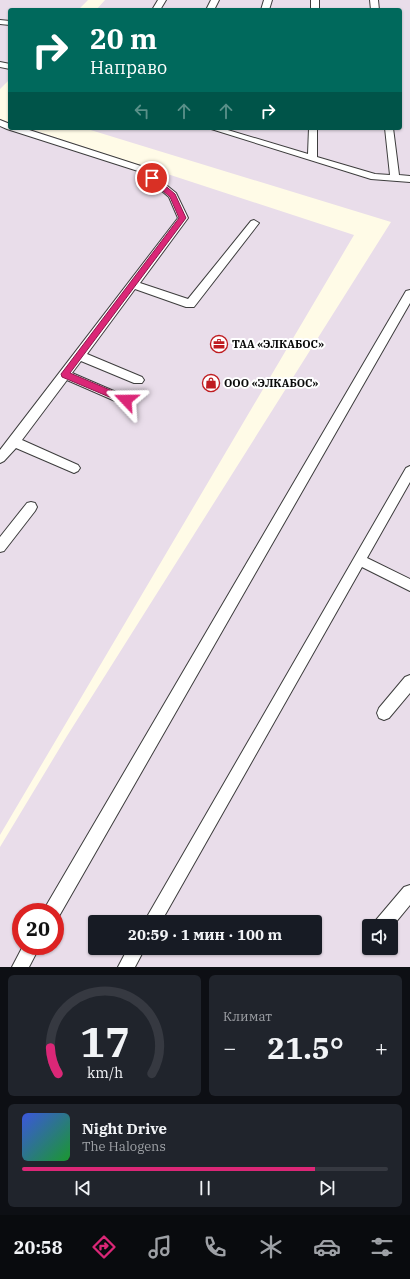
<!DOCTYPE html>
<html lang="ru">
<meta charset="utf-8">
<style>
:root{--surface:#171b24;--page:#20242c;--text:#f1f3f6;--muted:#9ea1a6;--line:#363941;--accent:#db2777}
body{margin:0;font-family:"IBM Plex Serif",serif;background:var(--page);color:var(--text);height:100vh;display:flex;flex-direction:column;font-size:15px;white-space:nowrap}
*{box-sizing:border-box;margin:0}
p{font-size:13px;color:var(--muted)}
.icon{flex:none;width:22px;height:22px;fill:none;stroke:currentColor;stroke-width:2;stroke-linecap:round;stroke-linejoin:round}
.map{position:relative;height:967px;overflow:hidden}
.panel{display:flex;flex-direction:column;gap:8px;padding:8px;background:#0d0f14;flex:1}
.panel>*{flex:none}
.hud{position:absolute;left:8px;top:8px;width:394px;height:122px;border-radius:4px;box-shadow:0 1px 3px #0004;background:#00695c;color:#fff;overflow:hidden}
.controls{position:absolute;left:362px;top:919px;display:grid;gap:8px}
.controls a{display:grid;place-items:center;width:36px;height:36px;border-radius:4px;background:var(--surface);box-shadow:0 1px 3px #0004;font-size:20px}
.speed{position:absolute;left:12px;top:903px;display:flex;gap:8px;font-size:20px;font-weight:700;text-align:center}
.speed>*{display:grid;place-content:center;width:52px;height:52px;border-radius:50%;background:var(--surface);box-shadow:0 1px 3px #0004;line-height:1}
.speed .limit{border:6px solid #d22;background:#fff;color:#111}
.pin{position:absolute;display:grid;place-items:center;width:34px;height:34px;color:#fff;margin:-17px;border:2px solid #fff;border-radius:50%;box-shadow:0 1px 4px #0007}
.me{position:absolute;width:44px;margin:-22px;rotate:293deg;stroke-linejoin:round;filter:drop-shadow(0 0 3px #0008)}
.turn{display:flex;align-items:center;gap:14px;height:84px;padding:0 16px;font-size:18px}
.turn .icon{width:52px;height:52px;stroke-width:2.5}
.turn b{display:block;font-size:28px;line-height:34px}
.lanes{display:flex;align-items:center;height:38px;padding:0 16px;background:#0003;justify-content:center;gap:20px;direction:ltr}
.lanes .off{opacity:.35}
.big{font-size:30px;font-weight:700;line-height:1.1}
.panel .widget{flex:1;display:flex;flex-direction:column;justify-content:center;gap:6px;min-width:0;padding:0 14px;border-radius:6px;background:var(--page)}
.panel .dial{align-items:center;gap:0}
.dial svg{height:104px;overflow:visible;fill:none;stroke:var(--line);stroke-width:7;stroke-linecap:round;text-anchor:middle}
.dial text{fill:var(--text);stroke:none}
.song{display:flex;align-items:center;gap:12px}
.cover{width:48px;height:48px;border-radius:6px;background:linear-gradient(135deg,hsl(230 70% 55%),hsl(130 70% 35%))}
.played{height:4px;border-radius:2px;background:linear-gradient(90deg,var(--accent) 80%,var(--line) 80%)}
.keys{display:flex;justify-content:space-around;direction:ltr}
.heat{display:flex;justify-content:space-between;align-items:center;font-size:22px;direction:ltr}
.panel .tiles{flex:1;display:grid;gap:8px;grid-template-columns:1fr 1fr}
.widget:last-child{grid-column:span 2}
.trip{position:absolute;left:88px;top:915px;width:234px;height:40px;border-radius:4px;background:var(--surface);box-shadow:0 1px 3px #0004;font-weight:700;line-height:40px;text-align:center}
.tab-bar{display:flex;height:64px;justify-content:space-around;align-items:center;background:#090b0e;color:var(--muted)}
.tab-bar .icon{width:28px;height:28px}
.tab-bar .current{color:var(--accent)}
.tab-bar b{font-size:18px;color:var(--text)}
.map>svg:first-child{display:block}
.industrial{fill:#e9ddea;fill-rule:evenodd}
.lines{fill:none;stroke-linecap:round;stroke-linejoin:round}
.lane-casing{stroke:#3d3d3d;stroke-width:2}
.lane{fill:#fff;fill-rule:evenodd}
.route{fill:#db2777;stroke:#8e194d}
.labels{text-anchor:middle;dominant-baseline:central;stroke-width:4;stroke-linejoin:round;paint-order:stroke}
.poi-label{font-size:11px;font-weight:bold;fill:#0a0a0a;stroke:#fff;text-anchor:start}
</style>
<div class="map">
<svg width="410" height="967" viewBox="0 0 410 967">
<rect width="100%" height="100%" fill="#fffbe7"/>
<path class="industrial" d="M0 0H88L78 10H10V79L0 89Z
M105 0H410V967H0V847L67 736 391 222 84 128H400V10H96ZM21 912H55V946H21ZM95 922H315V948H95ZM369 926H391V948H369Z
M0 119 10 123V128H27L354 235 0 835Z"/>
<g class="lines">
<g class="lane-casing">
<path id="lane" d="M158 0H166L160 10H152Z
M211 0H219L214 10H206Z
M264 0H272L269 10H261Z
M311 0H319V10H311Z
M370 0H378L379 10H371Z
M0 20 10 21V25L0 24Z
M0 62 10 64V69L0 67Z
M0 120 10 124V128H23L144 167 176 193 188 218 140 283 188 299 251 221 254 220 259 223 194 307H186L135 289 87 354 142 377 144 380 142 383H134L81 361 72 373 130 398 132 401 130 404H122L67 380 22 440 78 465 80 468 78 471 74 473 16 448 4 461 0 463V450L178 218 169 197 138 171 7 129 0 126Z
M208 128H221L308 154 309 128H317V157L375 174 390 175 385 128H393L399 175 410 176V182L371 179Z
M410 290V303L58 918 55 919V912H44L46 906 406 291Z
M410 466V482L367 558 410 579V591L362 567 161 922H144L406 468Z
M31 502 35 503 37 507 35 511 4 551 0 552V537L27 503Z
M410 675V693L389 718 384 720 379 718 377 713 379 708 405 677Z
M410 885V905L391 928V926H374L376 920 404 887Z
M23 946H40L29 967H12Z
M128 948H145L135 967H118Z"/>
</g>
<use href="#lane" class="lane"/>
</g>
<path class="route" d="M149 176H154L175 194 186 218 70 373 129 398V403L126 404 62 377 61 374 179 218 170 197 149 179Z"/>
<defs>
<g id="office-ring" transform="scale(0.9)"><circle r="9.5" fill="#fff" stroke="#bf1c21" stroke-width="1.5"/><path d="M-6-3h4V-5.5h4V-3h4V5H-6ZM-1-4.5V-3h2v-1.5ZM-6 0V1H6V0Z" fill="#bf1c21"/></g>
<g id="shop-ring" transform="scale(0.9)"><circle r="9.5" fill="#fff" stroke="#bf1c21" stroke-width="1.5"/><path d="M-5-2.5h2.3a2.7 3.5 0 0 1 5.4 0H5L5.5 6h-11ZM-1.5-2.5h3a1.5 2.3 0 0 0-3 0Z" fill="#bf1c21"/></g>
</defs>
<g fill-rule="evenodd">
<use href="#office-ring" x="219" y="344"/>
<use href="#shop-ring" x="211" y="383"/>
</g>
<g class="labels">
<g class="poi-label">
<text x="232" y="344">ТАА «ЭЛКАБОС»</text>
<text x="224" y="383">ООО «ЭЛКАБОС»</text>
</g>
</g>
</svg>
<div class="controls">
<a><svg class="icon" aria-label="sound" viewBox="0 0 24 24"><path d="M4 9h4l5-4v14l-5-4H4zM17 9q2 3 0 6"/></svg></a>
</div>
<div class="speed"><div class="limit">20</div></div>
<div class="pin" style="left:152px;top:178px;background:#d93025"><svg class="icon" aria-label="arrive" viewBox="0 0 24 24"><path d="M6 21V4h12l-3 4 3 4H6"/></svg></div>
<svg class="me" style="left:126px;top:400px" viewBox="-20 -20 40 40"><path d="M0-17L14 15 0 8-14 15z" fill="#db2777" stroke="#fff" stroke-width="4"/></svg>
<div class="trip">20:59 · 1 мин · 100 m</div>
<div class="hud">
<div class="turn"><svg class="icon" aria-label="right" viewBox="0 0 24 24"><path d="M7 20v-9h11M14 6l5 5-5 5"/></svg><div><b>20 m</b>Направо</div></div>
<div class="lanes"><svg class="icon off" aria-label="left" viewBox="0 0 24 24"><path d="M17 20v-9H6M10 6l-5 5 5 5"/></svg><svg class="icon off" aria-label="ahead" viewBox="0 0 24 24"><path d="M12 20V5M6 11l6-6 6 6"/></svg><svg class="icon off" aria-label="ahead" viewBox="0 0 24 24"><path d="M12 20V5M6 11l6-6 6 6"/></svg><svg class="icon" aria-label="right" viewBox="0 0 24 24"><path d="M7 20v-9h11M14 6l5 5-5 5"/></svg></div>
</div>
</div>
<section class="panel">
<div class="tiles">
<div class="widget dial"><svg viewBox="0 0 100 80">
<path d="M14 69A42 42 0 1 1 86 69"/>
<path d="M14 69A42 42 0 0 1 8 49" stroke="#db2777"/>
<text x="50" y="56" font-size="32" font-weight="700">17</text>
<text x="50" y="72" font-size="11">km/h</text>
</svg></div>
<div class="widget"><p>Климат</p>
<div class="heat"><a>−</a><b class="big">21.5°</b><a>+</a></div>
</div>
<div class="widget">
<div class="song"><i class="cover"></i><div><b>Night Drive</b><p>The Halogens</p></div></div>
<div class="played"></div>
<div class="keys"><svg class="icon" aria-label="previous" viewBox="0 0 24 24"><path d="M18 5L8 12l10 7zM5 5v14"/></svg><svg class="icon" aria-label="pause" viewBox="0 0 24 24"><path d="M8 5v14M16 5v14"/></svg><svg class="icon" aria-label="next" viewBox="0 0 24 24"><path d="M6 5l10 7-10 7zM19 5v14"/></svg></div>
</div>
</div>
</section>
<nav class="tab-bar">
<b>20:58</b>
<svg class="icon current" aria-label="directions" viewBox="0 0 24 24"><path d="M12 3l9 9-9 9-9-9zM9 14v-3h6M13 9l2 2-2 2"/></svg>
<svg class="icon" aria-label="music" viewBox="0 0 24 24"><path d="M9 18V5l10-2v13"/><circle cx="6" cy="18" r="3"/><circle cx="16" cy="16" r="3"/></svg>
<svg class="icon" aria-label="phone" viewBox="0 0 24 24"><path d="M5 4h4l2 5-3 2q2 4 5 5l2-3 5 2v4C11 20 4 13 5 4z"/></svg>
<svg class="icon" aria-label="climate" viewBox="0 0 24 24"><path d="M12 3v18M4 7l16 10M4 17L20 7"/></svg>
<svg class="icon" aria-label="car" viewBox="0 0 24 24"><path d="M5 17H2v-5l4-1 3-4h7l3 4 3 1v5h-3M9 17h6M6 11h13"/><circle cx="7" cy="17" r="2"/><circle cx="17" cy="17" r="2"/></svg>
<svg class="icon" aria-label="filters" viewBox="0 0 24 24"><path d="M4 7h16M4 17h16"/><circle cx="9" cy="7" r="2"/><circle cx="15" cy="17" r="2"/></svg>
</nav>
